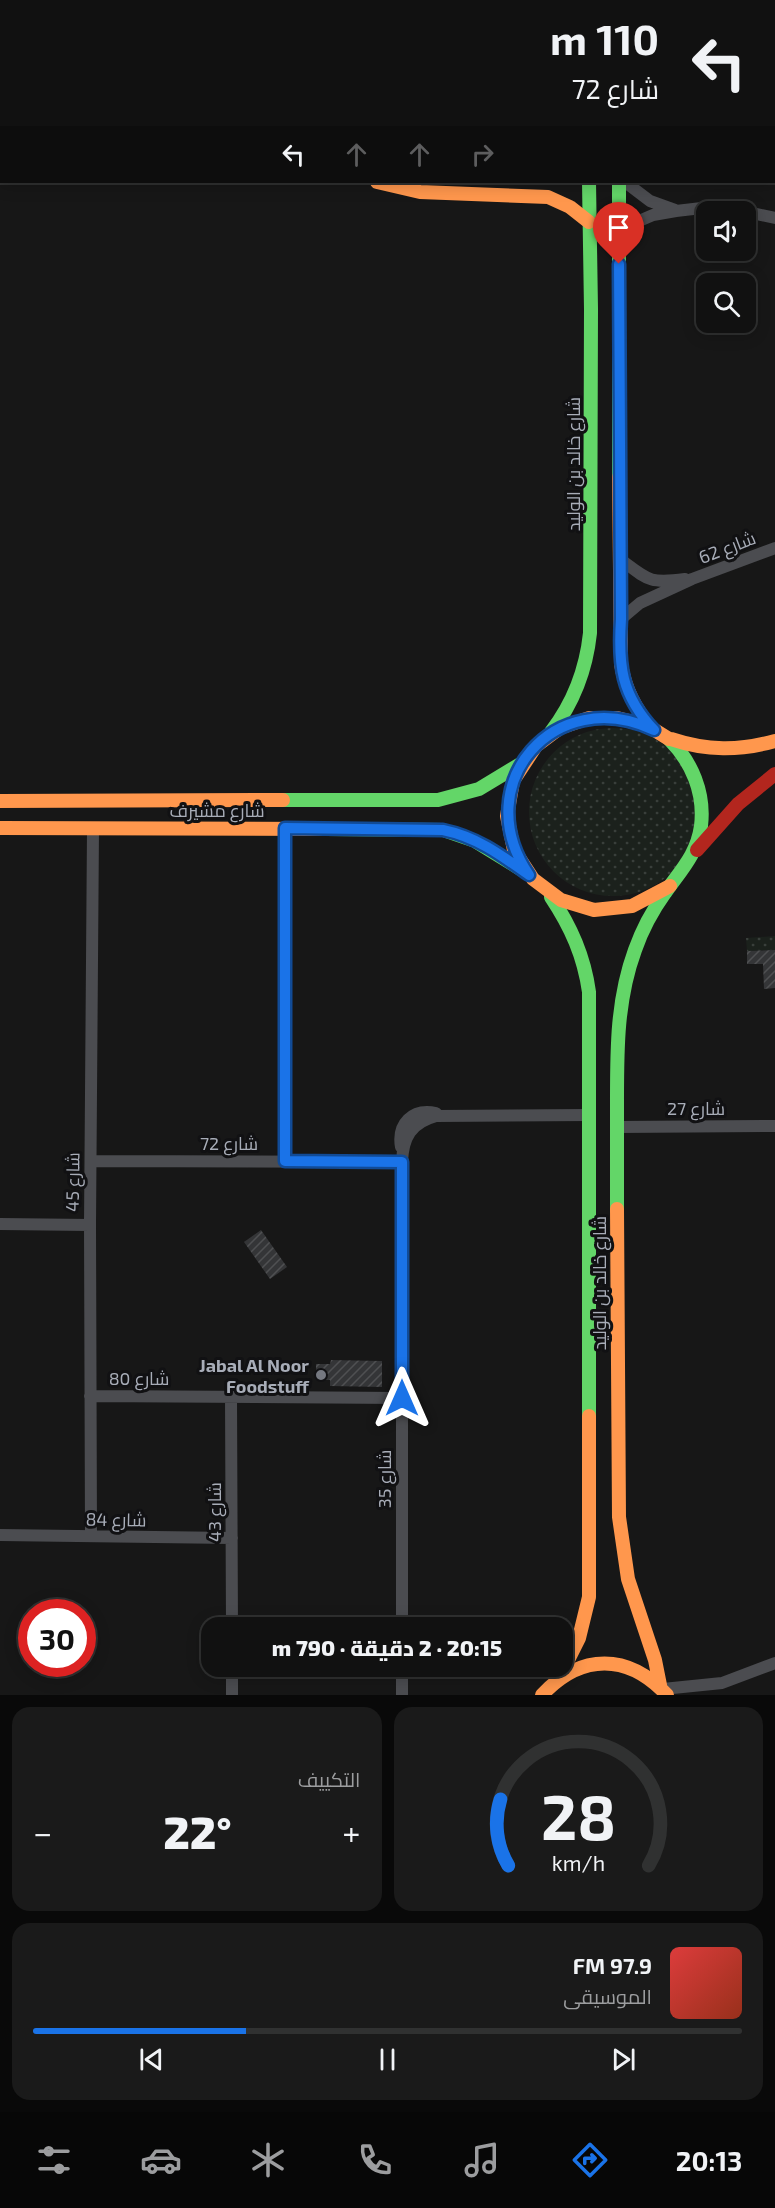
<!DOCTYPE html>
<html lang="ar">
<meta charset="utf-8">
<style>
:root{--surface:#111;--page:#1a1a1a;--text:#f1f3f6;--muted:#9c9d9f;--line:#303131;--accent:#1a73e8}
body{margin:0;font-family:"Exo 2",Cairo,sans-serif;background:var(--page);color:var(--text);direction:rtl;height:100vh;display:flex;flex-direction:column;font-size:22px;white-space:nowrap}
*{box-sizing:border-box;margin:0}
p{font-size:20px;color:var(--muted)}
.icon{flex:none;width:33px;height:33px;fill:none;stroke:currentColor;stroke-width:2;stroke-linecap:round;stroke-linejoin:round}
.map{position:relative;height:1695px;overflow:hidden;direction:ltr}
.side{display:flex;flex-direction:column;gap:12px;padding:12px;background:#090909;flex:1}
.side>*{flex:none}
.hud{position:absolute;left:0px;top:0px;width:776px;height:183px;box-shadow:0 3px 15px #0003,0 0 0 2px var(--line);direction:rtl;background:#111;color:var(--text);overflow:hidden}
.fabs{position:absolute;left:696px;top:201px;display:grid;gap:12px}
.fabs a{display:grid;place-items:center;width:60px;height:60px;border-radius:12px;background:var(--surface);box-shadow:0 3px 15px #0003,0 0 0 2px var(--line);font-size:30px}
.speed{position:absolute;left:18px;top:1599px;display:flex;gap:12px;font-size:30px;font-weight:700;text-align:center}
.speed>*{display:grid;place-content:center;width:78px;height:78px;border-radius:50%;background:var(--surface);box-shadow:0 3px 15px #0003,0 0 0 2px var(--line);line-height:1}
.speed .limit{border:9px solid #d22;background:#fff;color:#111}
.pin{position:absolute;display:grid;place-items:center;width:51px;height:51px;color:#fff;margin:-62px -26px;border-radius:50% 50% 50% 0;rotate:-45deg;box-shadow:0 0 6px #0007}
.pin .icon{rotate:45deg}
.me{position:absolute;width:66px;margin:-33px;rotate:0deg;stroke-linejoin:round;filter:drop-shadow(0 0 4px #0008)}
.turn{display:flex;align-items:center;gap:21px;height:126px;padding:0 18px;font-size:27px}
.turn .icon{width:78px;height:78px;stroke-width:2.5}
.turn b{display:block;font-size:42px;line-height:51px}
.lanes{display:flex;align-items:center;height:57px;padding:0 18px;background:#0003;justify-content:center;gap:30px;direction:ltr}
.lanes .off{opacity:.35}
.big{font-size:45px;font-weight:800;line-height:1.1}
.side .card{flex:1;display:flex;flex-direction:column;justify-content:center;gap:9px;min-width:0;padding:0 21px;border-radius:18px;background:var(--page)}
.side .dial{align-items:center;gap:0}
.dial svg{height:156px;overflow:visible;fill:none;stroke:var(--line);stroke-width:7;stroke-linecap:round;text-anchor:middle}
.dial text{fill:var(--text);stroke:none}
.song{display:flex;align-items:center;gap:18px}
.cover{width:72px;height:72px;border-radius:9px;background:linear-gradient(135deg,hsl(0 70% 55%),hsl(10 70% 35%))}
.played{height:6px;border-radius:3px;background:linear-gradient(90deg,var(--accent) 30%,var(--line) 30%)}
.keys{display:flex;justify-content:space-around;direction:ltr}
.heat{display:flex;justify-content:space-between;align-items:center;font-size:33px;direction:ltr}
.side .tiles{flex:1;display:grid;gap:12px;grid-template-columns:1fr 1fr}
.card:last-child{grid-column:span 2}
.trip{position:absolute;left:201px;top:1617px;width:372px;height:60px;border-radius:18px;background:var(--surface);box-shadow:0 3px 15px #0003,0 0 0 2px var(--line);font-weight:800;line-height:60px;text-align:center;direction:rtl}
.tab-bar{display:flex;height:96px;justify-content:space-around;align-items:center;background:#070707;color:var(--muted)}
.tab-bar .icon{width:42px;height:42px}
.tab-bar .active{color:var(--accent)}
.tab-bar b{font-size:27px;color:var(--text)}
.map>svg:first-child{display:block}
.grass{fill:url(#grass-dots)}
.building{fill:url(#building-hatch)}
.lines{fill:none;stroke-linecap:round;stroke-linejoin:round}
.street{stroke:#4b4c50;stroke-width:12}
.fast{stroke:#63d668;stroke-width:14}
.slow{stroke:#ff974d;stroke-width:14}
.jam{stroke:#b3261e;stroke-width:14}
.route-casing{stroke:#114b97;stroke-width:15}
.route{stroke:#1a73e8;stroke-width:10}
.poi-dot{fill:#757880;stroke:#111113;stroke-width:2}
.labels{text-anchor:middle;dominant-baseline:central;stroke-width:6;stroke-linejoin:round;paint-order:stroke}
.street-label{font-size:18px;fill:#a8adb8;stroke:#111113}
.poi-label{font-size:18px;font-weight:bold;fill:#a8adb8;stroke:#111113;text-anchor:end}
</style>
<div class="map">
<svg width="775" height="1695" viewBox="0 0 775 1695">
<defs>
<pattern id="grass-dots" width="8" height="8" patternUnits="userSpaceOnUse" patternTransform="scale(1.5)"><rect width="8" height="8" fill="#1b211c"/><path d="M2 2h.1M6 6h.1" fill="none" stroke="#393f3b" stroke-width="1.8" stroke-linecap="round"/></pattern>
<pattern id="building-hatch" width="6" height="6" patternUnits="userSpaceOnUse" patternTransform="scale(1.5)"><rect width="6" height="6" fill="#343537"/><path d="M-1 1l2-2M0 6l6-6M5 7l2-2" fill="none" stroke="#4f5052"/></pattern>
</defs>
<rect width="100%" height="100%" fill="#171717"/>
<path class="grass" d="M529 812a84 84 0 1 1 168 0a84 84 0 1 1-168 0Z
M775 936V950L747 951 746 938Z"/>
<path class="building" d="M775 950V988L764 989 763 964H747V951Z
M261 1230 287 1267 270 1279 244 1242Z
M331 1360 382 1361V1387L330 1386V1380H316V1364H330Z"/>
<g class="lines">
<path class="street" d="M426 0 454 2
M181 2V0
M567 2 573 0
M774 10H775
M625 182 650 201 675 210
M619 241 639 221 653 215 676 211 719 206 775 218
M620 559C648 580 649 584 685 579
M621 619 640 603 692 579 775 548
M285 828V1161
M617 1127 775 1126
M401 1147C397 1124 412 1108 436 1113
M91 1161 402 1162
M0 1224 90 1225
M90 1396 402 1398
M231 1397 232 1628
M0 1535 232 1538
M91 1536 90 1225 93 829
M402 1628V1162C403 1137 411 1123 436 1116L590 1115
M232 1666V1695
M402 1666V1695
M663 1689 722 1683 775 1663"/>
<path class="fast" d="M619 182V477
M551 732C574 702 586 671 590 633L591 309 589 182
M283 800H438L479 789 522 763
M326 829 443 830 475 841 522 870
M551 897C571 927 584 956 589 992V1416
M617 1209C617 1172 617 1136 617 1099 617 1048 617 999 635 950 642 930 652 911 665 893 680 871 697 855 701 826 705 793 692 762 669 739"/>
<path class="slow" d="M591 0V2
M617 0V2
M0 167H2
M377 182 420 192 548 197 570 207 589 222
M619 477 621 664C625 689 635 708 651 728
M669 739 648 726 617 718H589L560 728 536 746 513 781 507 816 514 850 533 879 561 900 594 910 632 906 670 886
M671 739C707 751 739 751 775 741
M0 801 283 800
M0 828 326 829
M617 1209 619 1517 628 1579 655 1660 660 1685
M560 1676 579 1638 589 1597V1416
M542 1695C581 1653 628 1653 667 1695"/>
<path class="jam" d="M697 850 738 804 775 774"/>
</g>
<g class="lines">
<g class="route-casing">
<path id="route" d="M402 1398V1162L285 1161V828L443 830C477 837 501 855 529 875 467 784 555 683 654 730 621 695 618 665 621 619L619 264"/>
</g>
<use href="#route" class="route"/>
</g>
<circle class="poi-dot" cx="321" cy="1375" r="6"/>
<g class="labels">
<g class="street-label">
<text transform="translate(573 464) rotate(-90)">شارع خالد بن الوليد</text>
<text transform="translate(727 547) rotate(-21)">شارع 62</text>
<text x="217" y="810">شارع مشيرف</text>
<text x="696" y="1108">شارع 27</text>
<text x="229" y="1143">شارع 72</text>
<text transform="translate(72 1182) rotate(-89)">شارع 45</text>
<text transform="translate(599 1283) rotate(-90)">شارع خالد بن الوليد</text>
<text x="139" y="1378">شارع 80</text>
<text transform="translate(384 1479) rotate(-90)">شارع 35</text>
<text transform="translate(214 1512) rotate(-90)">شارع 43</text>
<text transform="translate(116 1519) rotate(1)">شارع 84</text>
</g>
<g class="poi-label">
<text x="309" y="1365">Jabal Al Noor<tspan x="309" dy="21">Foodstuff</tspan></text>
</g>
</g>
</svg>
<div class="fabs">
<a><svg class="icon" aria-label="sound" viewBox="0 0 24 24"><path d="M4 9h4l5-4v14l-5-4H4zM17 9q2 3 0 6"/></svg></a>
<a><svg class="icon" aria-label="search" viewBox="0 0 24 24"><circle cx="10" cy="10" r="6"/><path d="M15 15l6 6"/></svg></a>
</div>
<div class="speed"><div class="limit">30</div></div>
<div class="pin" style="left:619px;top:264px;background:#d93025"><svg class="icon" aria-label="arrive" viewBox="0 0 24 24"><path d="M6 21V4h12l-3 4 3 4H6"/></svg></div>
<svg class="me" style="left:402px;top:1398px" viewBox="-20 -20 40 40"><path d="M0-17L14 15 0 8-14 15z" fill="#1a73e8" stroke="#fff" stroke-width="4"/></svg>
<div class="trip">20:15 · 2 دقيقة · 790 m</div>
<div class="hud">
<div class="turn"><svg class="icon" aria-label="left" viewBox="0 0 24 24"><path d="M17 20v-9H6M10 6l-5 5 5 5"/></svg><div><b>110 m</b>شارع 72</div></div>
<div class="lanes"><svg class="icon" aria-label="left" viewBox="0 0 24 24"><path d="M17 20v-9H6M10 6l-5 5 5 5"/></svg><svg class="icon off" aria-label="ahead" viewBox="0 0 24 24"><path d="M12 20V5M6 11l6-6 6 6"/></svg><svg class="icon off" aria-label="ahead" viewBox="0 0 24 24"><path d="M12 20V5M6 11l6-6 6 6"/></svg><svg class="icon off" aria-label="right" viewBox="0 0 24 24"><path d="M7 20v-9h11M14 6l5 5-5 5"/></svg></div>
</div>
</div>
<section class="side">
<div class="tiles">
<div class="card dial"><svg viewBox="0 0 100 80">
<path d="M14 69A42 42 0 1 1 86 69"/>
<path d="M14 69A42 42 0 0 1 10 35" stroke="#1a73e8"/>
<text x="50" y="56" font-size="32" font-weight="700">28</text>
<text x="50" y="72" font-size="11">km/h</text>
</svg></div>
<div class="card"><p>التكييف</p>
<div class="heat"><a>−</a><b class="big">22°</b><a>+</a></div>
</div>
<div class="card">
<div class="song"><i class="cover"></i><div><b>97.9 FM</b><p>الموسيقى</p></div></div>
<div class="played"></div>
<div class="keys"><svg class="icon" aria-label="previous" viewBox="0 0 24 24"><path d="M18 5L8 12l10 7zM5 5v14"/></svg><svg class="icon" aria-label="pause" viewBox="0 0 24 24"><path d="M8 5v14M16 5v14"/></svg><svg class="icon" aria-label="next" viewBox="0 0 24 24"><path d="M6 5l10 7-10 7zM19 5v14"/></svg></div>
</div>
</div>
</section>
<nav class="tab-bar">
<b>20:13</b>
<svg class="icon active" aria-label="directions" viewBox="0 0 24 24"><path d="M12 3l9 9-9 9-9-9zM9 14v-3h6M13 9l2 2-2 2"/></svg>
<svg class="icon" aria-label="music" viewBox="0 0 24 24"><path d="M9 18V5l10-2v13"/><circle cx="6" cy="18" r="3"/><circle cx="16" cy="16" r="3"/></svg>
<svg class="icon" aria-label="phone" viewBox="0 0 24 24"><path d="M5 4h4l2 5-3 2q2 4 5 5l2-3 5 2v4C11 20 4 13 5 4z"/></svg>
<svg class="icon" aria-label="climate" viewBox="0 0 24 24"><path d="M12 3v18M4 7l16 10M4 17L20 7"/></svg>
<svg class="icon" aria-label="car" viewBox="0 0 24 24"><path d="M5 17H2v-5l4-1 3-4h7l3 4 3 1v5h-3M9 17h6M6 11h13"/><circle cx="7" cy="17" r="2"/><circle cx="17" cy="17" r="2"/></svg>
<svg class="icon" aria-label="filters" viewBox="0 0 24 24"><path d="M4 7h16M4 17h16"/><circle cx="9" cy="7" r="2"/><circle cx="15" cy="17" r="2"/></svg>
</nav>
